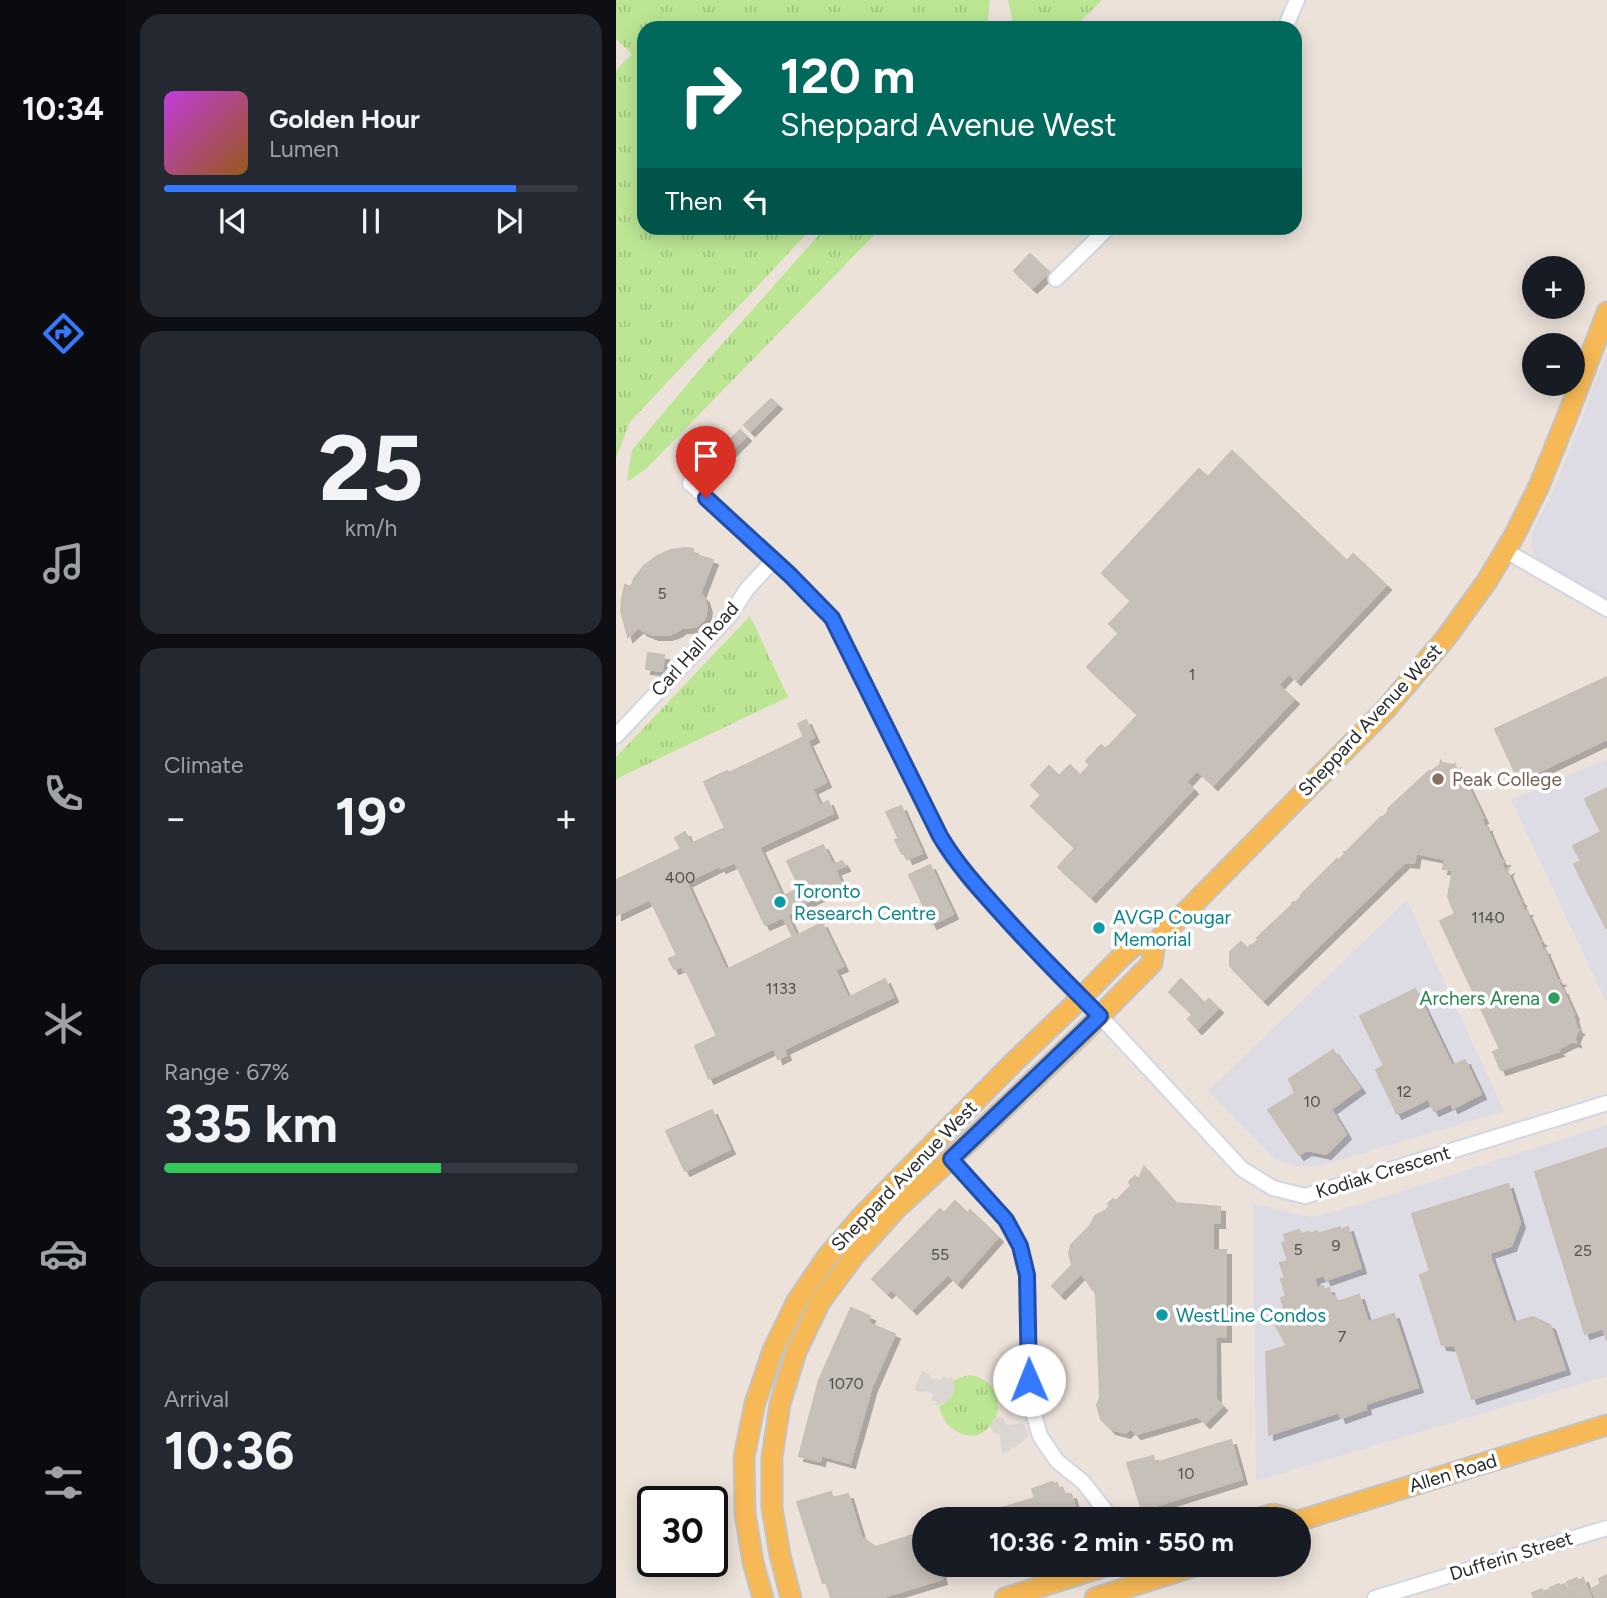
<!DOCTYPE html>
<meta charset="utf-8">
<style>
:root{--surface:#171b24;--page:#242831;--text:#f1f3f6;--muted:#9ea1a6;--line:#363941;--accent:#3579ff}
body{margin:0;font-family:Figtree,sans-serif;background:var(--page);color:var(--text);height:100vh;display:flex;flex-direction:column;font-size:26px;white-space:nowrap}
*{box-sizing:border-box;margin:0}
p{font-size:23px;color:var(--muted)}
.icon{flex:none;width:38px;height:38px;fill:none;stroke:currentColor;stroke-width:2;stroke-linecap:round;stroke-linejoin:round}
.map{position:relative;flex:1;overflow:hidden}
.sheet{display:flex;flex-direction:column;gap:14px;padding:14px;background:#0d0f14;width:490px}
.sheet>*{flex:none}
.banner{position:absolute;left:21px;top:21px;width:665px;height:214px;border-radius:21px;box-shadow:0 4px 18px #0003;background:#00695c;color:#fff;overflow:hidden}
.buttons{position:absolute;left:906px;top:256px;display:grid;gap:14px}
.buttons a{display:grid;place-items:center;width:63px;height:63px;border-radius:50%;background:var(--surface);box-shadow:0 4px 18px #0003;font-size:35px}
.speed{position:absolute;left:21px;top:1486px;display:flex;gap:14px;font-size:35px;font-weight:700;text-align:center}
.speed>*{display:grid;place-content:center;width:91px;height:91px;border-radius:50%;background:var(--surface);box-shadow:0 4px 18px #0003;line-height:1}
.speed .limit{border:4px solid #111;border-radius:10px;background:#fff;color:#111}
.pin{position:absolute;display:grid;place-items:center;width:60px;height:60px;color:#fff;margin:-72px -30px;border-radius:50% 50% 50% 0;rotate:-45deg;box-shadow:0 0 7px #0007}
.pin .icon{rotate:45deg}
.me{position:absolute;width:77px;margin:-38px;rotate:359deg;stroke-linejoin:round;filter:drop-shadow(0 0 5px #0008)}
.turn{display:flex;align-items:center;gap:24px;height:147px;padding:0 28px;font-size:32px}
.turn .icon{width:91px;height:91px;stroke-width:2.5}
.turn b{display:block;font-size:49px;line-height:60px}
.then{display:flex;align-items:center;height:66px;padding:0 28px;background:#0003;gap:14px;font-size:26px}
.big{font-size:52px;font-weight:700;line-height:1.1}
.sheet .tile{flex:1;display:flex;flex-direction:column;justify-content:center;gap:10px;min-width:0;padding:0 24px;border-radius:21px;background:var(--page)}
.sheet .dial{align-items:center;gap:0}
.dial b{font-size:91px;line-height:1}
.song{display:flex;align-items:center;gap:21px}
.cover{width:84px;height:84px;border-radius:10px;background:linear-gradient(135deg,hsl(290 70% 55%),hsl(30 70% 35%))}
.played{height:7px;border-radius:4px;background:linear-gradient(90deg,var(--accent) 85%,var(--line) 85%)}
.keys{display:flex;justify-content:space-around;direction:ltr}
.heat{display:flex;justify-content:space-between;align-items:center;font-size:38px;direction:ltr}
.charge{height:10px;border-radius:5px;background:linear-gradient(90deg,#34c759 67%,var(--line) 0)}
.trip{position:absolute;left:296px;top:1507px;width:399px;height:70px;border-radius:35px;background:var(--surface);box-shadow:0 4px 18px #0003;font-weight:700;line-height:70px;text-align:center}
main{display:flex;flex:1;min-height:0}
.tabs{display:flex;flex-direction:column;width:126px;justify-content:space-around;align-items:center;background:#090b0e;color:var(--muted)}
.tabs .icon{width:49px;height:49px}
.tabs .current{color:var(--accent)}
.tabs b{font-size:32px;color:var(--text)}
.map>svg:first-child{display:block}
.industrial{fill:#dddce4}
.grass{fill:url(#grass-tufts)}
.plaza{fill:#dcd6d2}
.building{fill:#c7c0b9;stroke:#c8beb4;stroke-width:2;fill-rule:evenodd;filter:url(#shadow)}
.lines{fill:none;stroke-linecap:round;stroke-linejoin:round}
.minor-casing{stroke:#d0d6e3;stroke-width:18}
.major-casing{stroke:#c3c3c3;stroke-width:23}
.minor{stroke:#fff;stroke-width:14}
.major{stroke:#f7b955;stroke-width:19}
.route-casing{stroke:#224fa6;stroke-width:18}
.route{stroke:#3579ff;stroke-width:12}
.education-dot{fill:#8d6e63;stroke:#fff;stroke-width:2.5}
.culture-dot{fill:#0f9aa8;stroke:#fff;stroke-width:2.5}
.leisure-dot{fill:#2e9e5b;stroke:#fff;stroke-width:2.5}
.labels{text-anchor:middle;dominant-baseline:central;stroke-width:7;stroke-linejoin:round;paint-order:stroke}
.number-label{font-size:16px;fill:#504f4d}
.street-label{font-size:19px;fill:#292929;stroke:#fff}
.education-label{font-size:19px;fill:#785e54;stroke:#fff;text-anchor:start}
.culture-label{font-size:19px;fill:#0d838f;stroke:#fff;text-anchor:start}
.leisure-label{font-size:19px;fill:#27864d;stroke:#fff;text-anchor:end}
</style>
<main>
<nav class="tabs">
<b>10:34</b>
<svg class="icon current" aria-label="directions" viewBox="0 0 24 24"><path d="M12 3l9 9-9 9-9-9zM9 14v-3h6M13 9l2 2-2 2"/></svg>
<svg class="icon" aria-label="music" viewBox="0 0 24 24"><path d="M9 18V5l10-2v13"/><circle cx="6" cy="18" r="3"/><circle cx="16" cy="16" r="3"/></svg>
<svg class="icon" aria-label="phone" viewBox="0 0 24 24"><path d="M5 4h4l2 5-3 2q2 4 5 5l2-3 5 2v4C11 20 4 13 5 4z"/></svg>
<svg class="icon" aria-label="climate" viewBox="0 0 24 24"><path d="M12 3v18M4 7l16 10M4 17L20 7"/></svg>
<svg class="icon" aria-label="car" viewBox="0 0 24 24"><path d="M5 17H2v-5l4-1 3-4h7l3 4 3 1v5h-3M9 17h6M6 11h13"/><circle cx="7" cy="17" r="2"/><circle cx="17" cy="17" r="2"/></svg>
<svg class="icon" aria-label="filters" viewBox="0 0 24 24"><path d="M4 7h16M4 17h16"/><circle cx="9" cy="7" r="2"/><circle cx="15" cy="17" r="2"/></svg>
</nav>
<section class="sheet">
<div class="tile">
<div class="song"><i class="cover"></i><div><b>Golden Hour</b><p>Lumen</p></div></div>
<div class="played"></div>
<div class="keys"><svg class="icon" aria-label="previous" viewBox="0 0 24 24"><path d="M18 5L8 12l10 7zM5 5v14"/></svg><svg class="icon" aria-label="pause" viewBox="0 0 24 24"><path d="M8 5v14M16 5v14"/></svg><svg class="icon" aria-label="next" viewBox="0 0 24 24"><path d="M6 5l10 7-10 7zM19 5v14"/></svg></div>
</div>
<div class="tile dial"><b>25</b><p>km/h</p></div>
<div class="tile"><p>Climate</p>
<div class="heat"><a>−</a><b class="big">19°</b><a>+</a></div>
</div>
<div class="tile"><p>Range · 67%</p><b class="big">335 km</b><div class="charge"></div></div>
<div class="tile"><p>Arrival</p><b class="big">10:36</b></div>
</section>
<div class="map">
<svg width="991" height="1598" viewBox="0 0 991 1598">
<defs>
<pattern id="grass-tufts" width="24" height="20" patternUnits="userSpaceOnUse" patternTransform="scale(1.75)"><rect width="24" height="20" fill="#bce694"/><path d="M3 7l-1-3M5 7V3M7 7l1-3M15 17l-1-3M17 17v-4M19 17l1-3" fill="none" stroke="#a2c580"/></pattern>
<filter id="shadow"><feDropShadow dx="5" dy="5" stdDeviation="0" flood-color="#0004"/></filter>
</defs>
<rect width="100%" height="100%" fill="#ece2da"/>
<path class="industrial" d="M991 352V599L925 562 918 555 915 546 916 535 918 528 939 487 953 452Z
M991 759V1004L895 800Z
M791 900 888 1111 703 1166 692 1167 681 1166 670 1164 659 1159 592 1091Z
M991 1125V1376L640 1481 637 1204 696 1217 746 1204Z"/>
<path class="grass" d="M0 0H374L371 28H28V228H196L14 422 0 458V70L16 54 0 39Z
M392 0H486L458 28H392L396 19Z
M209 228H265L31 468 11 482 16 450 91 361Z
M134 616 172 697 0 779V757Z
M353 1375C376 1378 386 1396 380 1418L377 1420C365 1448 328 1435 323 1406 335 1401 340 1392 337 1380Z"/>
<path class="plaza" d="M306 1371 313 1374 316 1379 325 1380 328 1376 331 1379 336 1377 338 1385V1391L332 1401 320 1406V1401H316L317 1395 312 1391 305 1392 298 1390Z
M382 1417 387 1418 391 1425 407 1423 413 1434 408 1441 386 1455 384 1434 378 1433 374 1426 377 1420Z"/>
<path class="building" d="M414 254 433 272 416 288 398 271Z
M155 399 161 404 134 431 128 425Z
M124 430 130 436 103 463 97 457Z
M616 451 731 561 737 554 770 585 680 680 673 673 662 685 678 699 597 785 581 770 570 782 577 789 475 897 442 867 459 848 415 806 425 795 415 785 433 766 443 776 454 765 464 776 474 765 470 761 485 745 490 749 522 715 471 667 503 633 493 624 515 601 486 573 583 469 592 477Z
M70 548 77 549V554L97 560 84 594 88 598 91 608 89 618 81 626 71 628H66L60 632 51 635H38L27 631 23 627 12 637 5 611 6 598 9 585 15 587 18 579 28 566 41 556 55 550Z
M32 653 48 655 46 671 30 669Z
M991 677V739L903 781 879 729Z
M190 720 198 737 191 741 210 782 196 789 204 805 212 801 217 813 143 847 166 897 184 888 171 861 207 845 217 865 226 861 229 866 219 870 226 885 182 906 183 909 171 915 180 936 206 923 227 966 212 973 213 975 220 972 232 998 269 979 277 997 168 1049 170 1055 162 1059 158 1048 93 1079 79 1046 101 1036 70 970 68 971 66 966 58 969 53 959 61 955 34 899 1 915 0 880 65 849 59 838 69 832 75 844 109 828 88 782 111 771 113 773 188 737 182 724ZM119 862 149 925 167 917 177 937 110 970 70 882 104 865 105 868Z
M825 761 826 763 837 765 839 764 838 767H840L844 778 847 777 867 818 865 819 869 828 871 827V829L885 861H888L885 863 889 872 892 870 891 872 904 901H906L904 902 908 911H911L910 912 923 940 925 941 923 942 927 951 929 950V952L941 980 944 981 942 982 946 991 948 990 947 991 958 1015 957 1016 961 1029 964 1030H962L958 1040 960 1041V1042L957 1041 941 1049 943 1051 885 1070 877 1052 884 1049 824 921 839 914 832 897 837 870 827 869 829 859 800 853 798 863 789 862 647 1000 614 966V952L625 942 632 949 634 945 636 946 643 939 641 938 677 904 676 903 678 902 679 903 686 896 685 895 721 859 722 861 729 854 728 852H730L765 817 766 818 773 811 772 809 813 771 814 772 824 765Z
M991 788V928H990L958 864 965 861 957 846 985 832 969 799Z
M285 806 306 853 292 859 289 853 286 854 279 840 283 839 270 812Z
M314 865 337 914 316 924 293 875Z
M565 979 588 1003 576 1014 553 992Z
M799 989 836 1066 849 1060 865 1094 837 1108 835 1103 818 1111 812 1099 781 1114 760 1070 768 1066 744 1016Z
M593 999 602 1008 581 1029 572 1019Z
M717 1050 744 1088 715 1109 730 1134 710 1154 691 1150 683 1155 652 1110 679 1093 673 1079Z
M96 1110 114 1149 69 1171 50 1131Z
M991 1148V1341L987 1328 969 1334 919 1172Z
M528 1167 559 1203 604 1207V1223H597V1250H610V1337H599L600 1399 606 1406 589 1423 582 1416 520 1434 515 1428 509 1433 495 1429 485 1419 481 1405 484 1397 480 1294 465 1273 444 1294 436 1286 456 1265 453 1254 455 1245 474 1226 479 1216 489 1211 494 1206 492 1204 497 1199 500 1201 515 1186 513 1182 519 1176 523 1179Z
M892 1184 904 1223 895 1246 873 1253 897 1323 917 1317 934 1325 949 1369 856 1399 839 1346 826 1345 804 1275 814 1271 796 1214Z
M339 1201 351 1213 354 1210 382 1237 341 1283 332 1274 296 1309 275 1289 271 1293 256 1279 324 1209 328 1213Z
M724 1227V1230L732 1227 745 1268 710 1280 708 1275 698 1278 701 1288 707 1286 708 1290 713 1288 716 1297 719 1296 721 1302 743 1295 752 1322 778 1314 802 1387 749 1404 750 1409 725 1418 723 1412 653 1435 650 1352 671 1346 660 1326 656 1315 669 1311 665 1298 670 1296 665 1279 669 1278 664 1263 672 1261 666 1243 670 1242 668 1235 683 1230 685 1234 693 1232V1234L701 1231 702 1234Z
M235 1308 254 1316 252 1323 279 1334 256 1386 234 1463 205 1455 204 1461 183 1456 203 1380Z
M615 1440 626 1479 526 1510 511 1463 537 1456 539 1463Z
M436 1482 437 1484 441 1483 443 1490 447 1489 450 1496 455 1494 461 1514 460 1515 461 1519H349L419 1498 416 1489Z
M215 1492 217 1498 232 1494 246 1540 248 1539 260 1547 306 1532 308 1539V1564H322L326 1579 264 1598H215L210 1582 207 1583 181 1502Z
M991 1575V1598H980L975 1589 985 1584 983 1579Z
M961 1578 962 1581 967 1578 975 1598H958L951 1582Z
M943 1584 944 1586 949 1584 955 1598H938L934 1588Z
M926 1589 927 1592 932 1590 936 1598H918L916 1593Z"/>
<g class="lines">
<g class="minor-casing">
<path id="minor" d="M669 28 681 0
M440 279 492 228
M74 483 174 575 216 618 324 837 337 858 360 886 454 988 484 1016 626 1169 657 1188 689 1196 991 1103
M890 551 991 609
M0 736 115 614 131 589 157 561
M335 1159 390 1220 404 1246 411 1275 414 1401 424 1436 441 1461 467 1482 496 1519
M520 1564 526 1583
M759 1598 991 1528"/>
</g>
<g class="major-casing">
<path id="major" d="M641 1519 657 1514 674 1519
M682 1521 991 1425
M147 1598 137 1562 129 1513 128 1457 139 1403 147 1380 157 1350 181 1301 211 1257 246 1216 397 1063 465 998 505 957 519 945 539 943
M175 1598 164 1555 156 1508V1457L164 1404 180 1352 204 1302 238 1256 279 1210 357 1138 466 1034 536 963 539 943 769 710 829 639 871 581 898 536 923 486 953 412 991 312
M389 1598 496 1564
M479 1598 585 1564"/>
</g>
<use href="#minor" class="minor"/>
<use href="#major" class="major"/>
</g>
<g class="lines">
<g class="route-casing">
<path id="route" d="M90 498 174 575 216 618 324 836C343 868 368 894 393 922 422 954 453 985 484 1016L335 1159 390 1220 404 1246 411 1275 413 1380"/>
</g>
<use href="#route" class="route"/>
</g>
<circle class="education-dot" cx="822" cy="779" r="7"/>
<g class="culture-dot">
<circle cx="164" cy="902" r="7"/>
<circle cx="483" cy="928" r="7"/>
<circle cx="546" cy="1315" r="7"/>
</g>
<circle class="leisure-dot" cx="938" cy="998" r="7"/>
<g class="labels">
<g class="number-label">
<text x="46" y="593">5</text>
<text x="576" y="674">1</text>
<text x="64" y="877">400</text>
<text x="872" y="917">1140</text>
<text x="165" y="988">1133</text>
<text x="788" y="1091">12</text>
<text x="696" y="1101">10</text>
<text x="720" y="1245">9</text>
<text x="682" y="1249">5</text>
<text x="967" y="1250">25</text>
<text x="324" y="1254">55</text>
<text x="726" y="1336">7</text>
<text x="230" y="1383">1070</text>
<text x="570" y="1473">10</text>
</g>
<g class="street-label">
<text transform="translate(79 649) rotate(-48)">Carl Hall Road</text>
<text transform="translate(754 720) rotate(-47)">Sheppard Avenue West</text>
<text transform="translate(767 1172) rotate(-17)">Kodiak Crescent</text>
<text transform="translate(288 1176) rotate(-46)">Sheppard Avenue West</text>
<text transform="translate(837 1473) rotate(-17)">Allen Road</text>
<text transform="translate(895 1556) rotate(-17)">Dufferin Street</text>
</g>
<g class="education-label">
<text x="836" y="779">Peak College</text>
</g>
<g class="culture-label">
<text x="178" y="891">Toronto<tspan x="178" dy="22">Research Centre</tspan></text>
<text x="497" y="917">AVGP Cougar<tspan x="497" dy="22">Memorial</tspan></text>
<text x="560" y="1315">WestLine Condos</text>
</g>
<g class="leisure-label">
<text x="924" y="998">Archers Arena</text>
</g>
</g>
</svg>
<div class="buttons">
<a>+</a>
<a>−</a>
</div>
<div class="speed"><div class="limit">30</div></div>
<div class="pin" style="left:90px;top:498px;background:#d93025"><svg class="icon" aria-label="arrive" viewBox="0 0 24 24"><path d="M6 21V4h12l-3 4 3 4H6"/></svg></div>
<svg class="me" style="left:413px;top:1380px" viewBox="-20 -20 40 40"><circle r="19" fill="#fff"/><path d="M0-13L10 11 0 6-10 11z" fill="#3579ff"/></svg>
<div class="trip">10:36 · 2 min · 550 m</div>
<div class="banner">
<div class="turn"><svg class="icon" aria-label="right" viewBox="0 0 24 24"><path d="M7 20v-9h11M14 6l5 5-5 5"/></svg><div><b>120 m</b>Sheppard Avenue West</div></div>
<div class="then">Then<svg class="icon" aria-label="left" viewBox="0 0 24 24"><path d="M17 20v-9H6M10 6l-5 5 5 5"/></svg></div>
</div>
</div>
</main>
